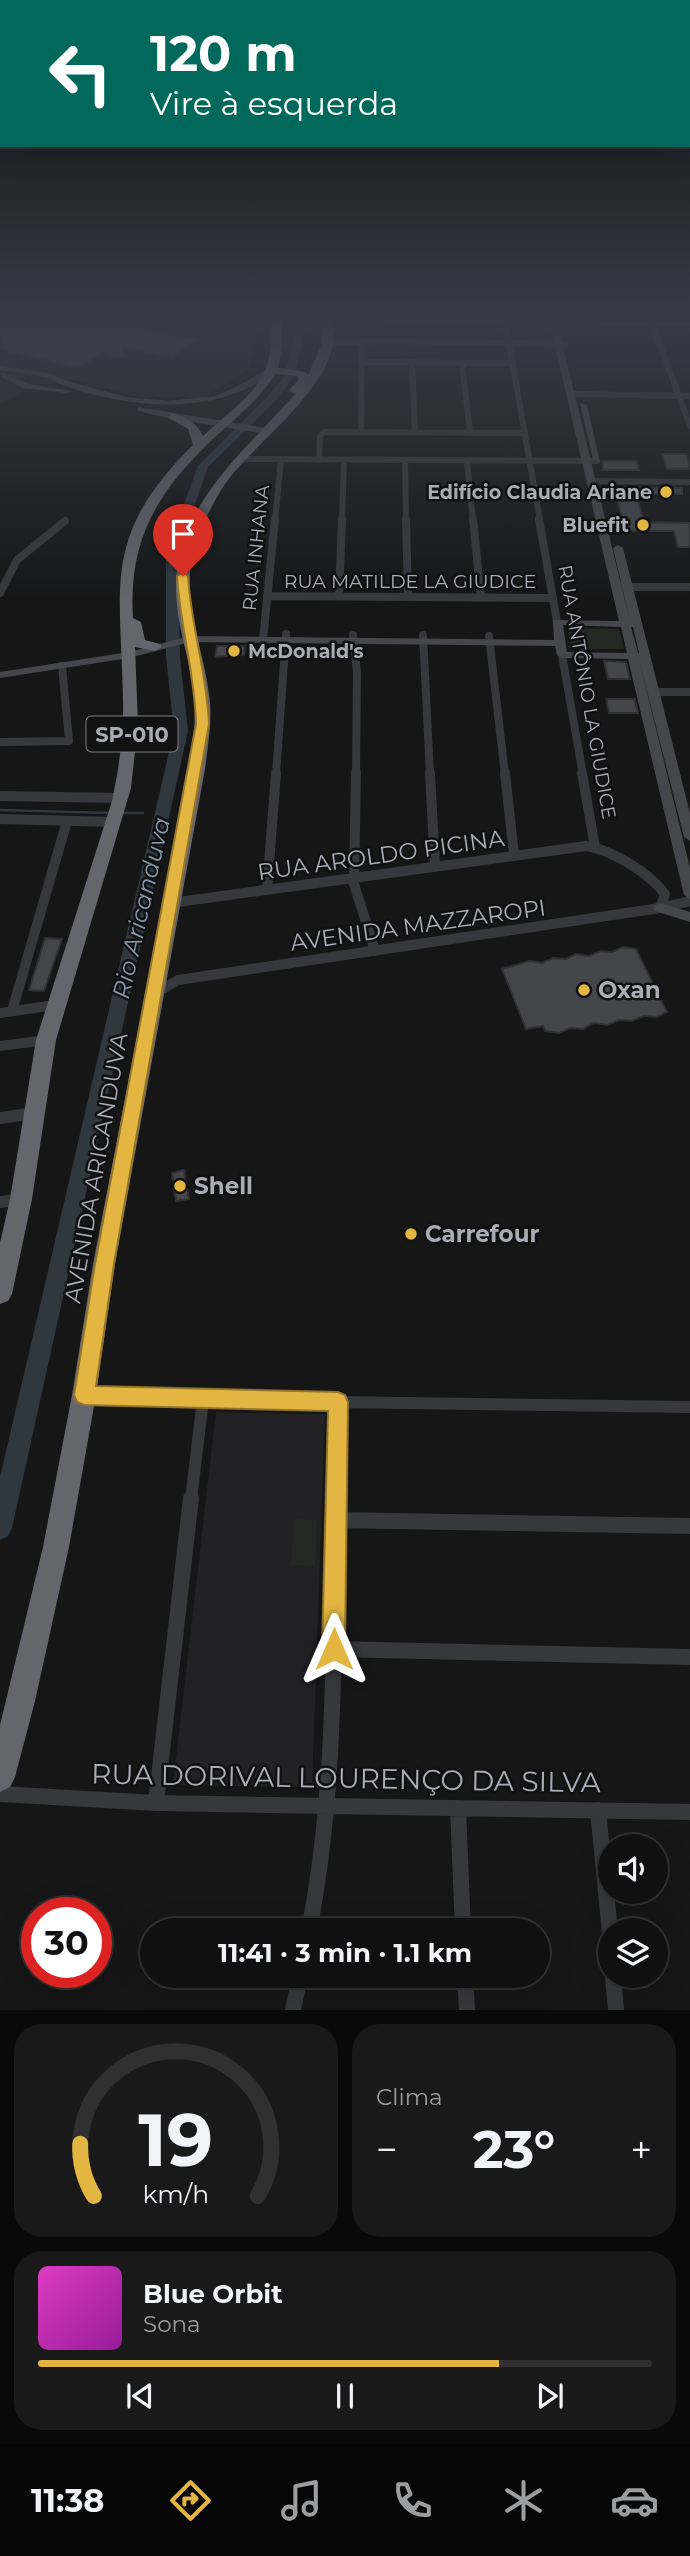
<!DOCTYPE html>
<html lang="pt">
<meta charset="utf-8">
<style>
:root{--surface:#101011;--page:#19191a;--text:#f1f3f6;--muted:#9c9d9f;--line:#303031;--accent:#e3b642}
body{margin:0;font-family:Montserrat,sans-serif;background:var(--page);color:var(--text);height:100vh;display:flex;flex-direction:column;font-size:26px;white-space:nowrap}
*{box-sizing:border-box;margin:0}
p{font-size:23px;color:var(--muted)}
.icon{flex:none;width:38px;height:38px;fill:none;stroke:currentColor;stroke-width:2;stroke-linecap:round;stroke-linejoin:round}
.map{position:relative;height:2010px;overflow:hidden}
.side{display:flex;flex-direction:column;gap:14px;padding:14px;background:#090909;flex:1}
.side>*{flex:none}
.hud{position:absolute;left:0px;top:0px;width:691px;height:147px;box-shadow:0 7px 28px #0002,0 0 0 2px var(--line);background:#00695c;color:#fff;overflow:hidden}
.fabs{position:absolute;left:598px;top:1834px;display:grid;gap:14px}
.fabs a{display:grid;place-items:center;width:70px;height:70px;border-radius:50%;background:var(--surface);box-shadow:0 7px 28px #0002,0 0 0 2px var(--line);font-size:35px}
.speed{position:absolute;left:21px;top:1897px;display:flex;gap:14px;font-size:35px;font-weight:700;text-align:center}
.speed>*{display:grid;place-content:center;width:91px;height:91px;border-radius:50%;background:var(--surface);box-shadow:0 7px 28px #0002,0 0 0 2px var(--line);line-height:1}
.speed .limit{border:10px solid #d22;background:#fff;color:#111}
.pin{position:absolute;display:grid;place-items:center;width:60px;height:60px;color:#fff;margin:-72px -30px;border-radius:50% 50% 50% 0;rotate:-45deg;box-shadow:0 0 7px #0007}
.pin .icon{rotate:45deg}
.me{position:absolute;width:77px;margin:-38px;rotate:0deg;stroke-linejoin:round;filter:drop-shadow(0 0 5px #0008)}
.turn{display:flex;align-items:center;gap:24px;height:147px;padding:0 35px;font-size:32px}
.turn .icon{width:91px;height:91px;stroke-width:2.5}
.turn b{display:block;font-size:49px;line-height:60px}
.big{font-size:52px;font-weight:700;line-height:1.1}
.side .card{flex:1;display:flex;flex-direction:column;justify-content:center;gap:10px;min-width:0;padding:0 24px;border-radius:28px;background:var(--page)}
.side .dial{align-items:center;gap:0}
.dial svg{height:182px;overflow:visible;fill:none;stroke:var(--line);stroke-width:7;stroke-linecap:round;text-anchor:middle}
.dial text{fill:var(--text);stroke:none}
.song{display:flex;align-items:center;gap:21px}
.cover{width:84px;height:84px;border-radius:10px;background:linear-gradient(135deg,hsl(310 70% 55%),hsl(300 70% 35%))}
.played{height:7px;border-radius:4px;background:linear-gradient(90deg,var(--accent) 75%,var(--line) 75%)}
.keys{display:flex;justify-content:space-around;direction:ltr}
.heat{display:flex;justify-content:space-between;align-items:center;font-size:38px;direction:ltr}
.side .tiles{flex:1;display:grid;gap:14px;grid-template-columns:1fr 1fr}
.card:last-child{grid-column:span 2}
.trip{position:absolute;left:140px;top:1918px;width:410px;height:70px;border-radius:35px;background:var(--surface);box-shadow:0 7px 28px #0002,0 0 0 2px var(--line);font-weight:700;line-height:70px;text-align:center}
.dock{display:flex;height:112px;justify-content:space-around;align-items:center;background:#060607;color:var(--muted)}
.dock .icon{width:49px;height:49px}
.dock .selected{color:var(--accent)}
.dock b{font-size:32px;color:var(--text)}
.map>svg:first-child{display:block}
.built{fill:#222224}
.green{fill:#222a23}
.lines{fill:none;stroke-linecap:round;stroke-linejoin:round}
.stream{stroke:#30383f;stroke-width:2.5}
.river{fill:#30383f;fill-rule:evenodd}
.building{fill:#45464a;stroke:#303033;stroke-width:2}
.street-far4{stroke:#37383c;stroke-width:6}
.street-far3{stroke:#37383c;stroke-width:8}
.street-far2{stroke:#37383c;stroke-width:10}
.street-far1{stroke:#37383c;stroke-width:12}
.street{stroke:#37383c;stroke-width:16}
.secondary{fill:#45474c;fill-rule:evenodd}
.highway{fill:#64656d;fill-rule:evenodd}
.route{fill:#e3b642;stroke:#94762b;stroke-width:2}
.poi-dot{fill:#e3b642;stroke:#111112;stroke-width:2.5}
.labels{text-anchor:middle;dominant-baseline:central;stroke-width:5;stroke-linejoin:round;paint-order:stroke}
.far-poi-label{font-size:19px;font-weight:bold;fill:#a9acb6;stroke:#111112;text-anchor:end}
.far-street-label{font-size:19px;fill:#a9acb6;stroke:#111112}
.shield{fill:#111112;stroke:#7b7e85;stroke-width:2}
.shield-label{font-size:21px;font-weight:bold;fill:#a9acb6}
.street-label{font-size:23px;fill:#a9acb6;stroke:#111112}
.poi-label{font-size:23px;font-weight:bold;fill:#a9acb6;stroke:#111112;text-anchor:start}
.water-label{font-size:24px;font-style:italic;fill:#8398af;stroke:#111112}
.near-street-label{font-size:28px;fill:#a9acb6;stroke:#111112}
</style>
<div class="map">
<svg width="690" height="2010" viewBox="0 0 690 2010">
<rect width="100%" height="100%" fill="#161617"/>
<path class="built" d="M0 320H259L250 368 203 398 140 397 68 379 27 389 0 405Z
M216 1412 325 1414 312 1787 173 1785Z"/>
<path class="green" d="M568 628 619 629 624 649H571Z
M294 1519 317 1520 315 1566 291 1565Z"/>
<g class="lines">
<path class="stream" d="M0 810 109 813
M122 813H143"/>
<path class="river" d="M298 320H308L294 377 276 400 208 467 178 552 180 657 188 731 12 1528 8 1536 0 1540V1477L174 731 166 657V552L198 466 268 396 284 377Z"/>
</g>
<path class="building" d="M0 320H129V324L147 330 198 339 172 357 122 348 126 357 115 358 103 353 82 366 74 367 0 350Z
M662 454H687L690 469H667Z
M603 461H636L639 470H603Z
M614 487 682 488V494H671L672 497H662L661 494H636L644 522 690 523V547H678L674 531H619L617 522H623Z
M217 646H245L244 655 215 657Z
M604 661 626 662 630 679H608Z
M606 699H635L638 713H609Z
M45 938 62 939 44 991 29 990Z
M623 947 636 949 667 1012 657 1017 643 1016 632 1021 619 1020 608 1025 594 1023 583 1029 570 1028 559 1033 545 1031 543 1026 526 1029 502 969 529 961 542 963 553 958 566 959 576 954 589 956 600 951 612 952Z
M184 1170 189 1199 176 1201 172 1173Z"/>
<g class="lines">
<path class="street-far4" d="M383 320 505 321
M505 320 540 521
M651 320 690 426
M329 343 384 341 565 344
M361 362 512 363
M412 362 415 432
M462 363 470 432
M571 394 690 396
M361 432 362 341
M241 459 597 461
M319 460 320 436 324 432 524 433
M405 460 406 521
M467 461 473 521
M592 481 690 482
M275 521 281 459
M342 521 344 460"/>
<path class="street-far3" d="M406 519 408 597
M473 519 481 598
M539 519 557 622
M619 587H690
M0 593 17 560 65 521
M267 596 553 598
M339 597 342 519
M353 635 357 672 356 775
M423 635 430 775
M489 636 505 775
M263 640 275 519
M562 655 583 775
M653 692H690
M0 742 69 741 62 666
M276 775 286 634"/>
<path class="street-far2" d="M356 773 354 884 375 951
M430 773 435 867
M505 773 514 855
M582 773 595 847
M0 796 121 798
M0 819 114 822
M267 890 276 773
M171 903 586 846C614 851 648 872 665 894L660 908
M154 994 178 980 660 908 690 901
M12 1011 67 821
M0 1013 55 1005
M0 1046 46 1040"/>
<path class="street-far1" d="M0 1118 34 1113
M0 1202 21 1199
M84 1395 269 1401 690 1407
M191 1500 203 1399
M336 1500 338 1402"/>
<path class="street" d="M335 1520 690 1526
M334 1649 690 1657
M0 1794 156 1803 690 1812
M156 1803 191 1498
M458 1808 463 1930
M598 1810 611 1943
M309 1930C337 1788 333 1643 336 1498
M465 1976 467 2010
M613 1976 616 2010
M293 2010 300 1976"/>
<path class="secondary" d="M549 320 690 322V326H558L630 621 613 548 618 545 623 548 690 813V841L684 837 639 659 690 868V899L684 895 628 659 562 658 557 655 555 646 190 642 129 658 0 678V672L129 652 190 636 554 640 553 620 619 621ZM563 625 621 627 627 653 567 652ZM631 627H633L639 653H638Z
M0 366 48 373 74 383 127 397 168 401 215 396 234 388 268 369 275 371C218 417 134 409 68 387 59 384 52 378 43 377 29 374 14 372 0 370Z
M4 373 28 384 71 391 67 393 23 388 1 377V373Z
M580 403 587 405 600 462 593 460Z
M138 407 267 428 271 431 267 434 173 419 138 411Z
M660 903 690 912V922L655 911 653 908 655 905Z"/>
<path class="highway" d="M271 320H281L282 346 278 368 306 372 308 375 322 343 321 320H331C332 327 333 334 333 341 330 387 259 441 231 476 215 496 203 523 195 547 179 598 203 645 209 694 213 719 208 744 205 769L115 1264 96 1395 69 1547 35 1701 15 1777 10 1787 0 1792V1725L43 1547 72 1395 93 1264 189 769C192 744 197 719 194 695 191 665 180 636 177 606 166 512 241 456 295 394L289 391 299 379 298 376 275 374C260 399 237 417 216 436 159 490 128 537 133 618L141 622 145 640 160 644 162 647 155 651 135 647 138 725 131 788 56 1040 32 1199 12 1294 8 1301 0 1304V1243L10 1199 36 1040 112 801C119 768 124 734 123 700 121 584 101 536 193 445L188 429 167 417 173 414C186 417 197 423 203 436 247 395 275 386 271 320Z"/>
</g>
<linearGradient id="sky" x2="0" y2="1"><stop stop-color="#0c0c0d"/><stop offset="0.53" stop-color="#363c47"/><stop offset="1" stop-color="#363c47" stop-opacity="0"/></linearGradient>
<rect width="690" height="601" fill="url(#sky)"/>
<path class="route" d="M183 572 188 576C191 626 207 674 209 724L114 1264 96 1386 338 1392 345 1395 348 1402 345 1649 342 1658 334 1661 326 1658 322 1649 328 1411 84 1405 77 1402 74 1395 95 1264 196 724C195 674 180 626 177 576Z"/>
<g class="poi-dot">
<circle cx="666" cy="492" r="7"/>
<circle cx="643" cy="525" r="7"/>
<circle cx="234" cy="651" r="7"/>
<circle cx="584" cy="990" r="7"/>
<circle cx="180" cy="1186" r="7"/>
<circle cx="411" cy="1234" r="7"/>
</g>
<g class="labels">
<g class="far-poi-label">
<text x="652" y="492">Edifício Claudia Ariane</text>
<text x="629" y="525">Bluefit</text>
<text x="248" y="651" text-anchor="start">McDonald's</text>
</g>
<g class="far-street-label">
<text transform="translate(256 548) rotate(-84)">RUA INHANA</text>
<text x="410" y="581">RUA MATILDE LA GIUDICE</text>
<text transform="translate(587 692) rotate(80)">RUA ANTÔNIO LA GIUDICE</text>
</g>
<rect class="shield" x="86.5" y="716.5" width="91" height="35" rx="5"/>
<g class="shield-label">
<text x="132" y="734">SP-010</text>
</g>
<g class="street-label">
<text transform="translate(381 855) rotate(-8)">RUA AROLDO PICINA</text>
<text transform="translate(418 925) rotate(-8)">AVENIDA MAZZAROPI</text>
<text transform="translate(96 1168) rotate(-80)">AVENIDA ARICANDUVA</text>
</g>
<g class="poi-label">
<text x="598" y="990">Oxan</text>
<text x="194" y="1186">Shell</text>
<text x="425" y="1234">Carrefour</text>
</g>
<g class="water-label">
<text transform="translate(141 908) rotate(-77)">Rio Aricanduva</text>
</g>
<g class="near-street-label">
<text transform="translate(346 1778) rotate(1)">RUA DORIVAL LOURENÇO DA SILVA</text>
</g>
</g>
</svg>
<div class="fabs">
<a><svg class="icon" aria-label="sound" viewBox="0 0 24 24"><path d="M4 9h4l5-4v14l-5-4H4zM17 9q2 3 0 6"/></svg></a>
<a><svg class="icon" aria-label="layers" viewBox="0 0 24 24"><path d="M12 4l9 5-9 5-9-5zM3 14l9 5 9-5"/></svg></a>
</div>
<div class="speed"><div class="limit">30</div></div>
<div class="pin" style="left:183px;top:576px;background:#d93025"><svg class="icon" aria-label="arrive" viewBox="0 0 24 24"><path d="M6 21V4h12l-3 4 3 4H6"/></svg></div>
<svg class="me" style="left:334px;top:1649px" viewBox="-20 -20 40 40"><path d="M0-17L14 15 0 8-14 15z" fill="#e3b642" stroke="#fff" stroke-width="4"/></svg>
<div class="trip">11:41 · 3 min · 1.1 km</div>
<div class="hud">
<div class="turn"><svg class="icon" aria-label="left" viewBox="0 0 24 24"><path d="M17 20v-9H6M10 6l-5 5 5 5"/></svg><div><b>120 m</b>Vire à esquerda</div></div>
</div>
</div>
<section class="side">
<div class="tiles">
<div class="card dial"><svg viewBox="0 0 100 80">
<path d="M14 69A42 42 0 1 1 86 69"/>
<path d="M14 69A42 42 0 0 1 8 46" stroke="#e3b642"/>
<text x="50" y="56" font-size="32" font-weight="700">19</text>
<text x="50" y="72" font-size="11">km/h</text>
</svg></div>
<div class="card"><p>Clima</p>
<div class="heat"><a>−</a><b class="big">23°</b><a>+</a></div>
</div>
<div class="card">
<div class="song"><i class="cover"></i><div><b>Blue Orbit</b><p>Sona</p></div></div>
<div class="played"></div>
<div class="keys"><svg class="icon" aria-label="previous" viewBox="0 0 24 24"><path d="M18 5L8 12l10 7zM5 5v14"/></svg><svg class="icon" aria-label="pause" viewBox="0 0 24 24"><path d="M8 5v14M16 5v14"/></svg><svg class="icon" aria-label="next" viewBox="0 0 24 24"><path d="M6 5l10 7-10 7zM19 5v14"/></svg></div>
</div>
</div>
</section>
<nav class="dock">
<b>11:38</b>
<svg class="icon selected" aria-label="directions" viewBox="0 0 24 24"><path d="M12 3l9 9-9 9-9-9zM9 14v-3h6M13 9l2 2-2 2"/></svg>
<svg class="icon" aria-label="music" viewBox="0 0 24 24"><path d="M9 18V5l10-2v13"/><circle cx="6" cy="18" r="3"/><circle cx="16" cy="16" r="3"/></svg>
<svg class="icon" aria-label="phone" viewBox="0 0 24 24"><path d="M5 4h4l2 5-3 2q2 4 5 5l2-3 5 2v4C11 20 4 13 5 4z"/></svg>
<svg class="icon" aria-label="climate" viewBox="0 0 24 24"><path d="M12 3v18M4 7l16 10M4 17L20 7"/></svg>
<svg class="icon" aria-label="car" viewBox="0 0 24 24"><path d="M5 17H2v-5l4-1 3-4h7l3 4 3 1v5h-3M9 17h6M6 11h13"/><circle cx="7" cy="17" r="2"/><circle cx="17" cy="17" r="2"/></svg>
</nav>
